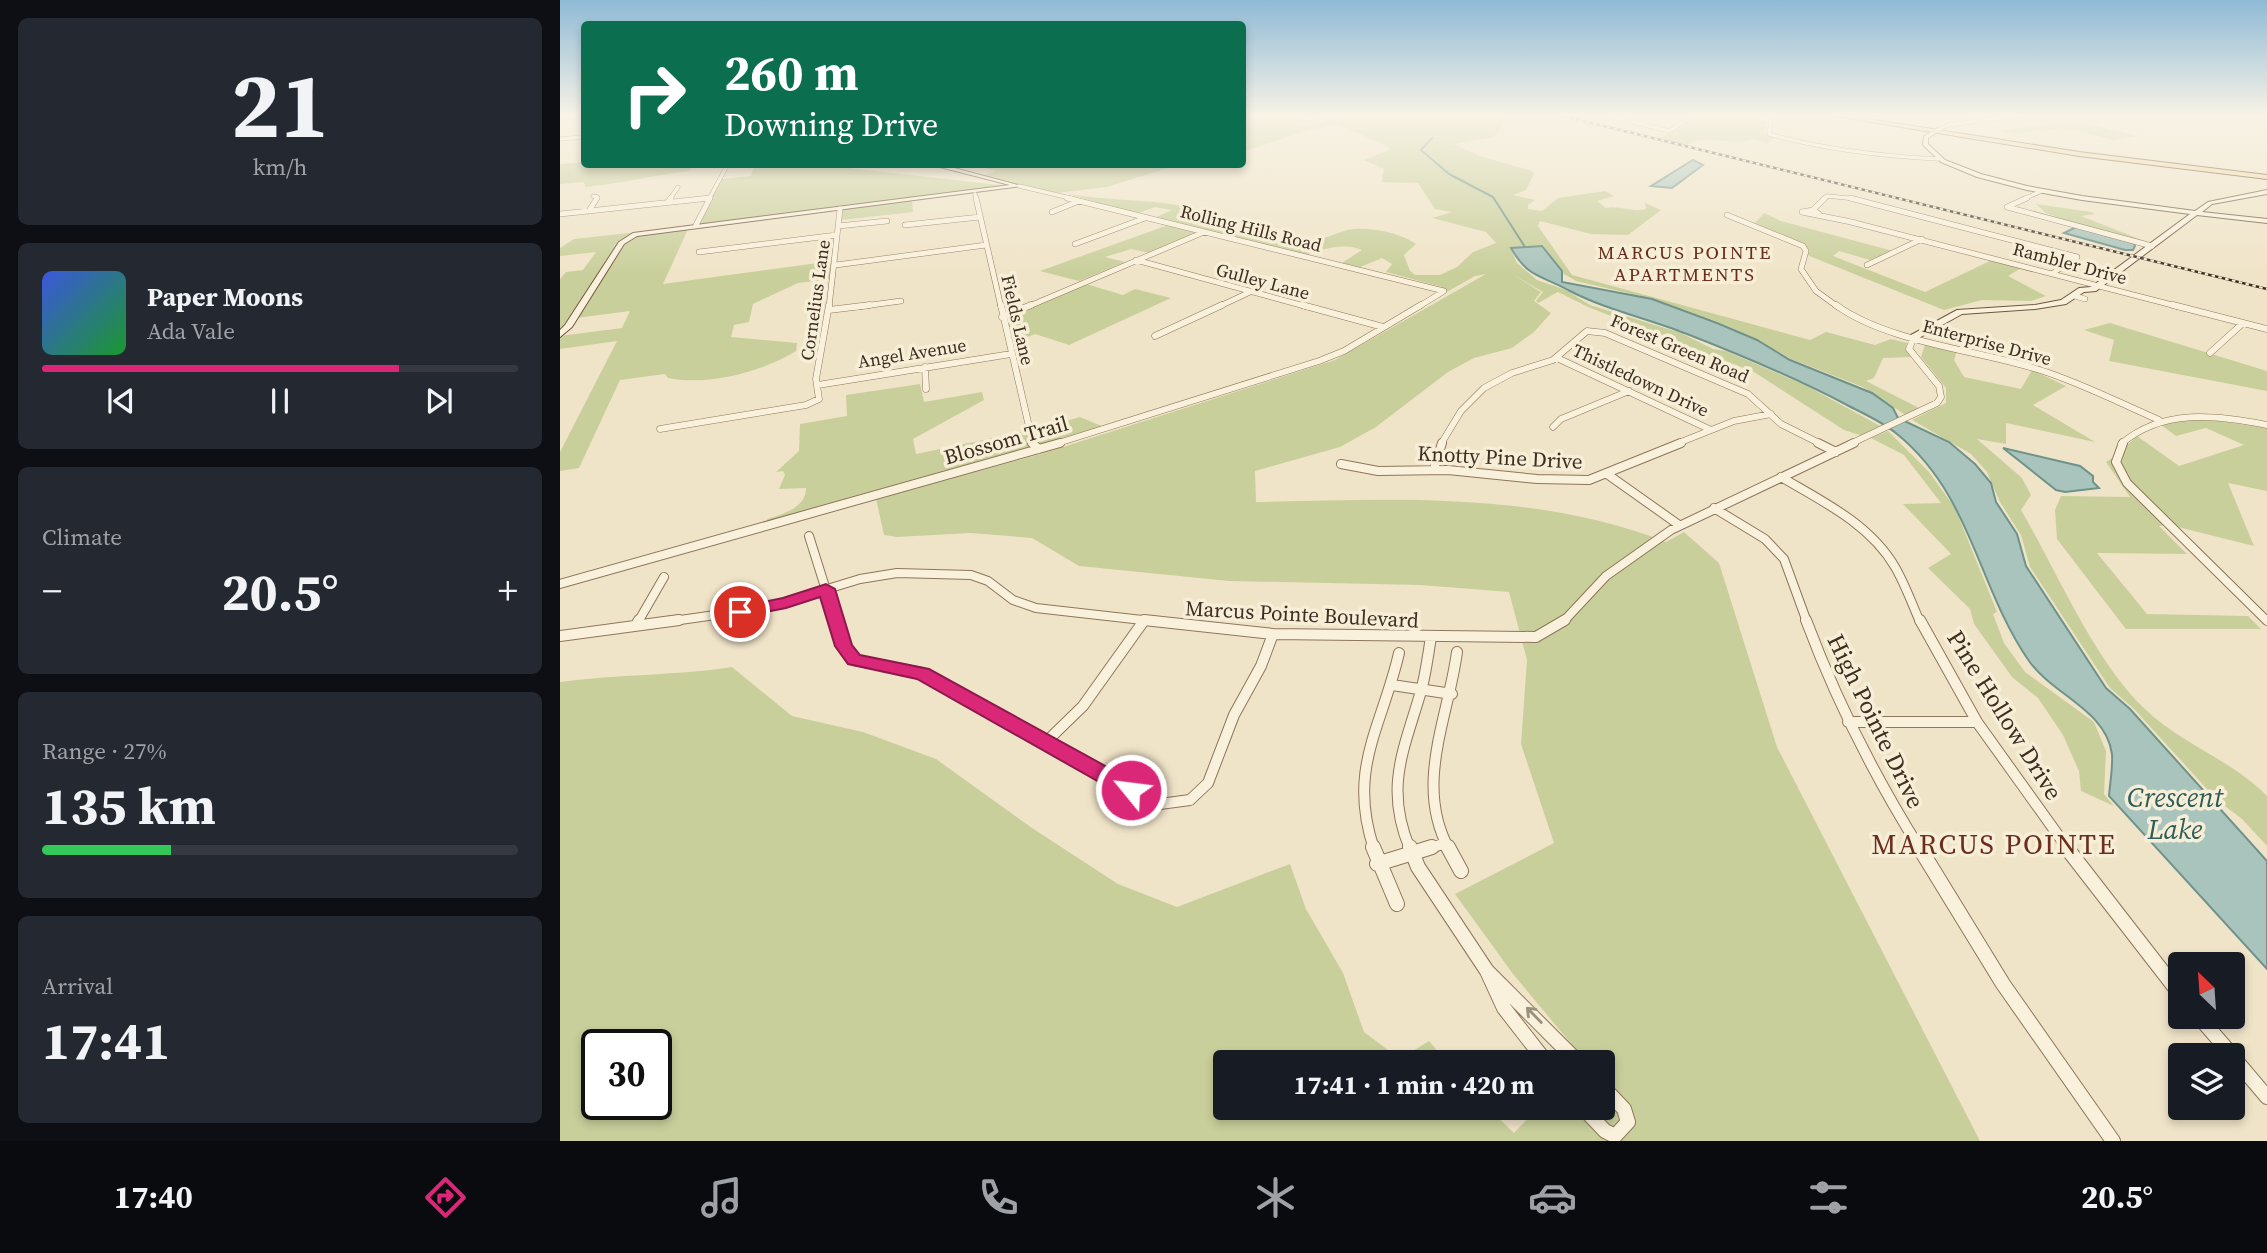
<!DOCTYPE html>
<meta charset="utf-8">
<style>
:root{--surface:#171b24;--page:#242831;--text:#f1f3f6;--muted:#9ea1a6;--line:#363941;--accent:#db2777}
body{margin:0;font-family:"Source Serif 4",serif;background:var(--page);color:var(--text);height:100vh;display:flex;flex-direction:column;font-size:26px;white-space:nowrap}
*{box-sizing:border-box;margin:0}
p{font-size:23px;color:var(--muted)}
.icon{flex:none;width:38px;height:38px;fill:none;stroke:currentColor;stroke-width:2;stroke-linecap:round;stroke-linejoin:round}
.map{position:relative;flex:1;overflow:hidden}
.sheet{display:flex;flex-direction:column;gap:18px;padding:18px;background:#0d0f14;width:560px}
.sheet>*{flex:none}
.hud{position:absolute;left:21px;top:21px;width:665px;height:147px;border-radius:7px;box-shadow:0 4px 10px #0003;background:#0b6e4f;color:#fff;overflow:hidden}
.needle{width:46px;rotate:335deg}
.controls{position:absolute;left:1608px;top:952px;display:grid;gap:14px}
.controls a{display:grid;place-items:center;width:77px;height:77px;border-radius:7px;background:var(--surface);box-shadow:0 4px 10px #0003;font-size:35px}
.speed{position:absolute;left:21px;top:1029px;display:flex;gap:14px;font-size:35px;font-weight:700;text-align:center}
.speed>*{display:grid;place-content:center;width:91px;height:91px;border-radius:50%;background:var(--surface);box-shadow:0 4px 10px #0003;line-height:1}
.speed .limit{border:4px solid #111;border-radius:10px;background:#fff;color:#111}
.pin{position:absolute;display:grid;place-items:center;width:60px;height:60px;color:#fff;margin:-30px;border:4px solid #fff;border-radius:50%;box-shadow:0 2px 7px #0007}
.me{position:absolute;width:77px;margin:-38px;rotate:299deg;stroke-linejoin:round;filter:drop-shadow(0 0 5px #0008)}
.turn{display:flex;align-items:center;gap:24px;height:147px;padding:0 28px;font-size:32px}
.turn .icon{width:91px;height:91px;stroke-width:2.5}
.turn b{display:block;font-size:49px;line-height:60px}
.big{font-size:52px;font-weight:700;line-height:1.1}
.sheet .tile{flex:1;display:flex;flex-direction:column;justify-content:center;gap:10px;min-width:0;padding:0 24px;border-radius:10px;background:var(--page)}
.sheet .dial{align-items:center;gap:0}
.dial b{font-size:91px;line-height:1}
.song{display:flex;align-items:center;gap:21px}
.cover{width:84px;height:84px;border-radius:10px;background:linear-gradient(135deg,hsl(230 70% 55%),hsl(130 70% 35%))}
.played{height:7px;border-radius:4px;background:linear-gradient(90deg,var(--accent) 75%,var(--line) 75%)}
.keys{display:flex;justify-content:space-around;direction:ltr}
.heat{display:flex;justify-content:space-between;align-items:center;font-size:38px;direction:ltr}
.charge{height:10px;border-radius:5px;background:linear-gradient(90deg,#34c759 27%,var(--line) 0)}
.trip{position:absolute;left:653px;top:1050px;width:402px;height:70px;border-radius:7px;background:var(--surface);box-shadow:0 4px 10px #0003;font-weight:700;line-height:70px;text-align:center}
.menu{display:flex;height:112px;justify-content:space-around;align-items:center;background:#090b0e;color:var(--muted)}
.menu .icon{width:49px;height:49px}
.menu .current{color:var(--accent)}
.menu b{font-size:32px;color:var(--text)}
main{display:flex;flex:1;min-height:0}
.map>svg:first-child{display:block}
.green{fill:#c9cf9b;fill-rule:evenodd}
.water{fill:#a9c4bc;stroke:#6f938a;stroke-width:2}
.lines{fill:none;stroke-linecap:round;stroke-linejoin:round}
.stream{stroke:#6f938a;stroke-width:2}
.street-far5-casing{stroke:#8d765c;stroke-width:4.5}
.street-far4-casing{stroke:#8d765c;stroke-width:6}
.street-far3-casing{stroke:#8d765c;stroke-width:7}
.street-far2-casing{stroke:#8d765c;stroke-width:10}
.street-far1-casing{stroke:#8d765c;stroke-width:12}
.street-casing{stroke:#8d765c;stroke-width:16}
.secondary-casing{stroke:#6f573f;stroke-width:2}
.primary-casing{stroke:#5b4430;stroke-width:2}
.street-far5{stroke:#faf1dc;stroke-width:3.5}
.street-far4{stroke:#faf1dc;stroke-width:5}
.street-far3{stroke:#faf1dc;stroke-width:6}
.street-far2{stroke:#faf1dc;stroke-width:8}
.street-far1{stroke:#faf1dc;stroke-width:10}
.street{stroke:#faf1dc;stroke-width:14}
.secondary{fill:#faf1dc;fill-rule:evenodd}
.primary{fill:#f3d9a0;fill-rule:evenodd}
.rail-casing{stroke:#3d2e20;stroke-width:2.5}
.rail{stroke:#f7eed8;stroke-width:2;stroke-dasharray:3.5;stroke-linecap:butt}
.oneway{stroke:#9c907e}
.route{fill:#db2777;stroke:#8e194d;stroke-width:2}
.labels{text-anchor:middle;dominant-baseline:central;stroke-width:7;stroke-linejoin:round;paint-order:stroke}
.far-street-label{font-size:18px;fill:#3d2e20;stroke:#f7eed8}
.far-neighbourhood-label{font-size:19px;letter-spacing:2px;fill:#6b2e1e;stroke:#f7eed8}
.street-label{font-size:21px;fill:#3d2e20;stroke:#f7eed8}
.near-street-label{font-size:24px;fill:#3d2e20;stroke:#f7eed8}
.near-water-label{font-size:28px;font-style:italic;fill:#2f5d5a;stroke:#f7eed8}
.near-neighbourhood-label{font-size:28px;letter-spacing:2px;fill:#6b2e1e;stroke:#f7eed8}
</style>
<main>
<section class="sheet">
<div class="tile dial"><b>21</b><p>km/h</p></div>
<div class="tile">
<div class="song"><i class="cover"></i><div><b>Paper Moons</b><p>Ada Vale</p></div></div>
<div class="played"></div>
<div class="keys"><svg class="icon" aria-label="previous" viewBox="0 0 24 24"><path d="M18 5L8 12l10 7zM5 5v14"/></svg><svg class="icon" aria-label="pause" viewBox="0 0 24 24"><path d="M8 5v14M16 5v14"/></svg><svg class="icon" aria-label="next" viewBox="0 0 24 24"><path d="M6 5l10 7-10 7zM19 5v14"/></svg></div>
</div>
<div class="tile"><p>Climate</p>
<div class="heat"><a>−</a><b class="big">20.5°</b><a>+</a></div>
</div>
<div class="tile"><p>Range · 27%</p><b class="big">135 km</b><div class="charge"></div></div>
<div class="tile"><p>Arrival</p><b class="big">17:41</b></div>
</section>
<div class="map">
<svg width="1707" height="1141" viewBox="0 0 1707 1141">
<rect width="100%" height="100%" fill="#f0e4c8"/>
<path class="green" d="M683 115 739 118 733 123 746 126 775 115H950L934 137 894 144 920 156 972 171 974 174 966 190 953 195 975 200 968 205V209L982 211 998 198 1045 191 1054 196 1037 201 1046 208C1061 205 1072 213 1086 209L1085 203 1101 210 1068 235 1031 234 980 221 978 226 1012 275 1250 340 1266 332 1315 345 1331 339 1347 343 1345 349 1353 357 1323 358 1314 378 1306 381 1361 409 1347 416 1303 387 1231 359 1199 340 1158 322 1093 299 1016 281 1004 274 983 246 950 247 957 263 977 280 1006 290 1030 305 1121 333 1153 349 1166 351 1247 386 1322 427 1303 436 1284 430 1194 372 1028 307 998 292 978 303 976 301 983 292 952 274 981 292 974 301 991 313 974 332 952 348 914 358 888 372 816 427 780 447 695 471 696 502C832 499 976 491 1106 542L1124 532 1159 563 1217 747 1420 1141H0V682C57 674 115 676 172 667L232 716 303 732 376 759 472 828 558 884 617 907 730 864 746 909 783 973 804 1032 840 1059 869 1041 887 1062H665V1108H928L954 1133 978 1108H1043V1062H1020L1023 1058 953 974 895 894 994 843 961 744 967 660 949 592 860 585 669 581 519 566 472 538 411 533 337 537 324 535 316 499 481 454 775 360 926 274 915 276 885 293 882 287 826 272 832 264 822 258 800 267 782 263 802 250C784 242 763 249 745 255L594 218 612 210 595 207 576 214 508 194C562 203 607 197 660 216L659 220C681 239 724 246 752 241 764 239 776 233 788 230 807 226 841 233 856 244L844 255 850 271 855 275H880L897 267 913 252 936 243 926 232 872 218 892 212 875 209 858 183 822 182 824 169 804 160 829 150V147L777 124 746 131 683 152ZM37 1045H96V1104H37Z
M1137 115H1187L1207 122 1203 132 1216 137 1208 143 1194 139C1181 145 1156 139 1141 140 1136 140 1130 144 1125 144 1117 145 1106 141 1098 139Z
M1513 120 1579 136 1553 140 1502 128 1454 134 1440 131Z
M24 162V164L134 165 129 171C93 175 60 184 25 187L24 182 0 184V164Z
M194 165H262L457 187 139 224 161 179 191 176Z
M415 165H645L608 168 547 187 497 193 422 176 436 171Z
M352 201 353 212 281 220 283 209Z
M1476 204 1531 212 1535 214 1521 216 1592 244 1511 222 1486 213Z
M1204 213 1221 221 1333 251 1310 260 1279 251 1273 256 1365 292 1434 259 1463 267 1448 276 1486 296 1471 301 1422 300 1384 310 1247 255 1246 246 1194 224Z
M608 225 641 232 590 253 571 249 545 257 565 262 519 281 480 271Z
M129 227 103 284 273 261 271 279 238 283 193 304 189 322 174 325 171 337 237 343 236 351C202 372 147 386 108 378L105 374 60 380 19 468 0 471V452L57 341 0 349V336L62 328 70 311 16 318 63 242 73 236Z
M87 231 58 243 9 319 0 328V279L6 272 23 270 36 252 0 256V248L14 239Z
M526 284 563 295 575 289 611 298 509 345 475 334 452 343 445 317Z
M1550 323 1707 371V391L1549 361 1554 340 1524 330Z
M1366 342 1397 351 1394 360 1404 377 1461 389 1472 370 1506 386 1473 405 1535 442 1446 423V444L1417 439 1462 478 1471 495 1461 510C1497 571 1534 661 1585 709 1621 744 1672 760 1707 796V846L1682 819 1657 800 1574 709 1550 688 1470 567 1461 535 1440 502 1427 472 1411 454 1352 420 1386 403V388L1361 357Z
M360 384 364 402 422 392 424 400 353 439 356 454 466 431 472 448 209 523 207 519C223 514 246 508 246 488L219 489 225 475 223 471 216 472 239 451 240 424 287 416 286 395Z
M520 417 544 427 480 447 476 444 473 430Z
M1638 418 1707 428V491L1668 483 1694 546 1614 526 1572 483 1562 468V450L1577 436 1619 466 1684 445 1646 428 1616 436 1601 425Z
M1328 431 1369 472 1395 508 1437 612 1433 614 1444 643 1465 672 1534 722 1546 751 1544 794 1554 806 1521 791 1519 771 1503 735 1478 698 1452 677 1414 624 1410 609 1368 568 1391 554 1343 504 1381 503 1344 455 1311 438Z
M1552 458 1563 482 1606 525 1599 526 1627 554 1537 553 1587 614 1688 616 1701 629H1566L1562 624 1497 539 1495 510 1501 496 1570 497 1546 462Z"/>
<path class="water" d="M1133 160 1143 165 1112 188 1091 186Z
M1516 227 1574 243 1575 246 1573 250H1565L1504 233Z
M982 246 1002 271V282L1092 299 1157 323 1197 340 1230 360 1312 393 1333 408 1338 418 1389 442 1415 464 1431 483 1436 502 1457 534 1466 566 1546 688 1570 709 1707 861V969L1549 796C1550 783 1553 767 1552 754 1546 710 1493 695 1469 661 1417 586 1412 495 1337 434 1323 422 1304 414 1287 405 1236 378 1181 355 1127 334 1087 318 1046 310 1008 290 981 275 968 278 951 248Z
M1443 448 1520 466 1533 476V482L1539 488 1505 492 1496 490Z"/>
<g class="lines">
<path class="stream" d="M872 138 861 150 889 174 933 197 965 247"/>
<g class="street-far5-casing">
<path id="street-far5" d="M727 115 762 121
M1044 115 1109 131 1134 115
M1190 115 1211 122 1209 134C1265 150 1321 156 1378 159
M0 117 24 116
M1378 130 1388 125 1463 115
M0 139 24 137
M459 186 514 199
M415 194 416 199
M33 196 37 197 36 199
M110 199 118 187
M136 199 150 198
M149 199 168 164
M1264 199 1267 196 1297 199
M1463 199 1482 191"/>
</g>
<g class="street-far4-casing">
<path id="street-far4" d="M416 198 441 307
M507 198 884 291 858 307
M1290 198 1517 257 1493 273
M108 202 111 198
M1447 207 1592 246
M1447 207 1467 198
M1253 210 1265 198
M29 211 37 198
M492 212 519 201
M0 214 150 198
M1259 214 1253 210 1242 212 1296 223
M1167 215 1243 246 1246 251 1241 269 1256 291 1278 307
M1291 222 1620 307
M136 225 150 198
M345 225 420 217
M278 226 327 221
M515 244 585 218
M139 252 277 235
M576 260 748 307
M276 265 426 245
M1307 265 1362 239
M1515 296 1525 299
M269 307 280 209
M296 307 341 301
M467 307 644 232
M658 307 690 292"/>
</g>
<g class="street-far3-casing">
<path id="street-far3" d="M441 305 473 444
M742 305 823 327
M1276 305C1328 343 1419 350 1480 370 1521 383 1560 403 1599 420
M1613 305 1707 329
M269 310 310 305
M442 317 471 305
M595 336 662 305
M1650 353 1683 323
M997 358 1151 430
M365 367 366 389
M258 385 451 354
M993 427 1001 419 1069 391
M100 429 246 405 259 399 256 379 269 305
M495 444 759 361 784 351 861 305
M881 444 901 411 924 388 952 373 993 360 1027 331 1045 333 1188 394 1221 424 1261 444
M1116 444 1174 421 1211 414
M1290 444 1377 403 1381 397 1379 386 1349 349 1354 337
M1561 444C1603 408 1656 415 1707 425"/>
</g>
<g class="street-far2-casing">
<path id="street-far2" d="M472 443 479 449
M1258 443 1276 452
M1563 443 1556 462 1567 483 1707 621
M781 464 818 471 888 470 977 479 1029 480 1121 443
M874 469 882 443
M1047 474 1119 525
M1221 477C1262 501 1310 524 1335 567 1345 584 1352 604 1360 622
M1154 508 1205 539 1224 559 1247 622
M249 536 276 622
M0 584 500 443
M78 622 104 577
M106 622 205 608 300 579 337 573 411 575 428 581 453 600 476 608 600 622
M1003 622 1046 576 1111 530 1294 443"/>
</g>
<g class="street-far1-casing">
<path id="street-far1" d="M276 620 284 646 294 660 362 673 600 804 630 800 648 783 674 715 701 666 713 634
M584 620 713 634 976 637 1005 620
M1246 620C1276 700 1315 777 1360 849
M1360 620 1417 722 1508 849
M76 625 79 620
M0 636 119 620
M832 685 892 694
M1288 722H1417
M486 742 523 706 583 622
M814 849C787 769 822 727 839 653
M850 849C824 787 844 750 861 691 866 673 868 655 871 637
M866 849 883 844
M889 849C854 785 888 719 897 652"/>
</g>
<g class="street-casing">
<path id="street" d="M813 847 837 904
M850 847 858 867 927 971 1018 1062
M888 847 901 871
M1359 847 1443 984 1553 1141
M1506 847 1620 994
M817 864 872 847
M927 971 944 1008 986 1062
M1639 1017 1672 1055
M1673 1057 1707 1097
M1023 1108 1045 1131 1055 1136 1068 1122 1064 1109 1043 1087"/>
</g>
<g class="secondary-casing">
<path id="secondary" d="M1378 128 1381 130 1368 138V144L1385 160 1421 174 1467 186 1522 196 1635 211 1648 202 1707 190V194L1652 204 1642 212 1707 219V223L1637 215 1536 291 1524 292 1506 304 1475 309 1402 314 1357 339H1351V335L1397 310 1475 305 1501 300 1519 288 1531 287 1630 214 1522 200 1467 190 1417 177 1381 162 1363 145 1364 136Z
M368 164H379L462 186 77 236 64 244 12 327 0 337V330L5 325 59 242 73 233 450 185Z"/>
</g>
<g class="primary-casing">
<path id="primary" d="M1268 115H1283L1519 152 1707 175V179L1519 156Z"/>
</g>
<use href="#street-far5" class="street-far5"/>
<use href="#street-far4" class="street-far4"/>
<use href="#street-far3" class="street-far3"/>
<use href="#street-far2" class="street-far2"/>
<use href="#street-far1" class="street-far1"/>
<use href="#street" class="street"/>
<use href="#secondary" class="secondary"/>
<use href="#primary" class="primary"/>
<g class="rail-casing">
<path id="rail" d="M999 115 1707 289"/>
</g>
<use href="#rail" class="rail"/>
</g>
<defs><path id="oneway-shaft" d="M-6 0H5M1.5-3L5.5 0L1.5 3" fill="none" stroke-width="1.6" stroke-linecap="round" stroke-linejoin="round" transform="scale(1.75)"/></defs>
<use class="oneway" href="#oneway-shaft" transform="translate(974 1015) rotate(-134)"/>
<linearGradient id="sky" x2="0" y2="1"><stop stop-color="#8fbad6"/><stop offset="0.42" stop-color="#f8f3e6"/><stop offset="1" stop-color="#f8f3e6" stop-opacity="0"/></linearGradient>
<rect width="1707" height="275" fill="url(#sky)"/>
<path class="route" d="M266 584 275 589 292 645 300 655 369 669 578 784 581 790 578 796H564L357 679 288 664 275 646 260 597 226 608 180 617 171 612 174 608 223 598Z"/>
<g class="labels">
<g class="far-street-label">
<text transform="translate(691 228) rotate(14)">Rolling Hills Road</text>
<text transform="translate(1510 263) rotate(15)">Rambler Drive</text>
<text transform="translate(703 281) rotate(15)">Gulley Lane</text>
<text transform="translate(255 300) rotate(-82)">Cornelius Lane</text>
<text transform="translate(458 320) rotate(77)">Fields Lane</text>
<text transform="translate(1427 342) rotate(15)">Enterprise Drive</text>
<text transform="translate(1120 348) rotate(23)">Forest Green Road</text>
<text transform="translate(352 353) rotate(-9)">Angel Avenue</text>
<text transform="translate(1081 380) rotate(25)">Thistledown Drive</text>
</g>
<g class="far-neighbourhood-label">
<text x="1125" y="252">MARCUS POINTE<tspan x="1125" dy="22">APARTMENTS</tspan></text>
</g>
<g class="street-label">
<text transform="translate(446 440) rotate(-16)">Blossom Trail</text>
<text transform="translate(940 457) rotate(3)">Knotty Pine Drive</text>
<text transform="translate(742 614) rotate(3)">Marcus Pointe Boulevard</text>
</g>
<g class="near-street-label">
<text transform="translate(1445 715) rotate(58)">Pine Hollow Drive</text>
<text transform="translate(1316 721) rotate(64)">High Pointe Drive</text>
</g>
<g class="near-water-label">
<text x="1615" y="797">Crescent<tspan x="1615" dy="32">Lake</tspan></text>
</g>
<g class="near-neighbourhood-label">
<text x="1434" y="844">MARCUS POINTE</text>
</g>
</g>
</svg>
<div class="controls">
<a><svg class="needle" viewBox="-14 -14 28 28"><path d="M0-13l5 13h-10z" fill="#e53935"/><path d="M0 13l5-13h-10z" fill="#9ea1a6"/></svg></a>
<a><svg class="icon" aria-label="layers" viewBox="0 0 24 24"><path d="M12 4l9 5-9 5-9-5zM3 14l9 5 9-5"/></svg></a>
</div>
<div class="speed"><div class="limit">30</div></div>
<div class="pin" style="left:180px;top:612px;background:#d93025"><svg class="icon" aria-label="arrive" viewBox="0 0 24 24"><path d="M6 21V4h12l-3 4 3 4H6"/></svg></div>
<svg class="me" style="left:571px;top:790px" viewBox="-20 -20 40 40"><circle r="17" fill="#db2777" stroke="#fff" stroke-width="3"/><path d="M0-11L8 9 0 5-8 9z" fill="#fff"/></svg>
<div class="trip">17:41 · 1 min · 420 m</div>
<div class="hud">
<div class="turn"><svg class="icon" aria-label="right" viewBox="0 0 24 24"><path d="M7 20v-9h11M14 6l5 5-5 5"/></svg><div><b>260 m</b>Downing Drive</div></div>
</div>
</div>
</main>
<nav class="menu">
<b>17:40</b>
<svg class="icon current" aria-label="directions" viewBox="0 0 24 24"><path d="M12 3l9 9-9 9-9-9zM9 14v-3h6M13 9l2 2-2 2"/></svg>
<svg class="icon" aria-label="music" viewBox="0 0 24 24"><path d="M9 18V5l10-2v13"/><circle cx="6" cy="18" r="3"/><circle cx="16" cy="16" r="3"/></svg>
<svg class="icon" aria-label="phone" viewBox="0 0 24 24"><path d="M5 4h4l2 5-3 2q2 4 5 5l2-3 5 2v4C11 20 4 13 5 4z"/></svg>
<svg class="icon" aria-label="climate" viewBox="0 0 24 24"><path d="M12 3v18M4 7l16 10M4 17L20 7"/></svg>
<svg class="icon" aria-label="car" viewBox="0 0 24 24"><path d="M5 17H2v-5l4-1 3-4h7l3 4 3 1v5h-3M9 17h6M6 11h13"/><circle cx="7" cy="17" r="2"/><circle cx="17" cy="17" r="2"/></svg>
<svg class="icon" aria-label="filters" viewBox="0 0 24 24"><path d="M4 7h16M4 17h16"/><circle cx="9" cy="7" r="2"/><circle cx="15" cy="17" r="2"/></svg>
<b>20.5°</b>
</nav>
